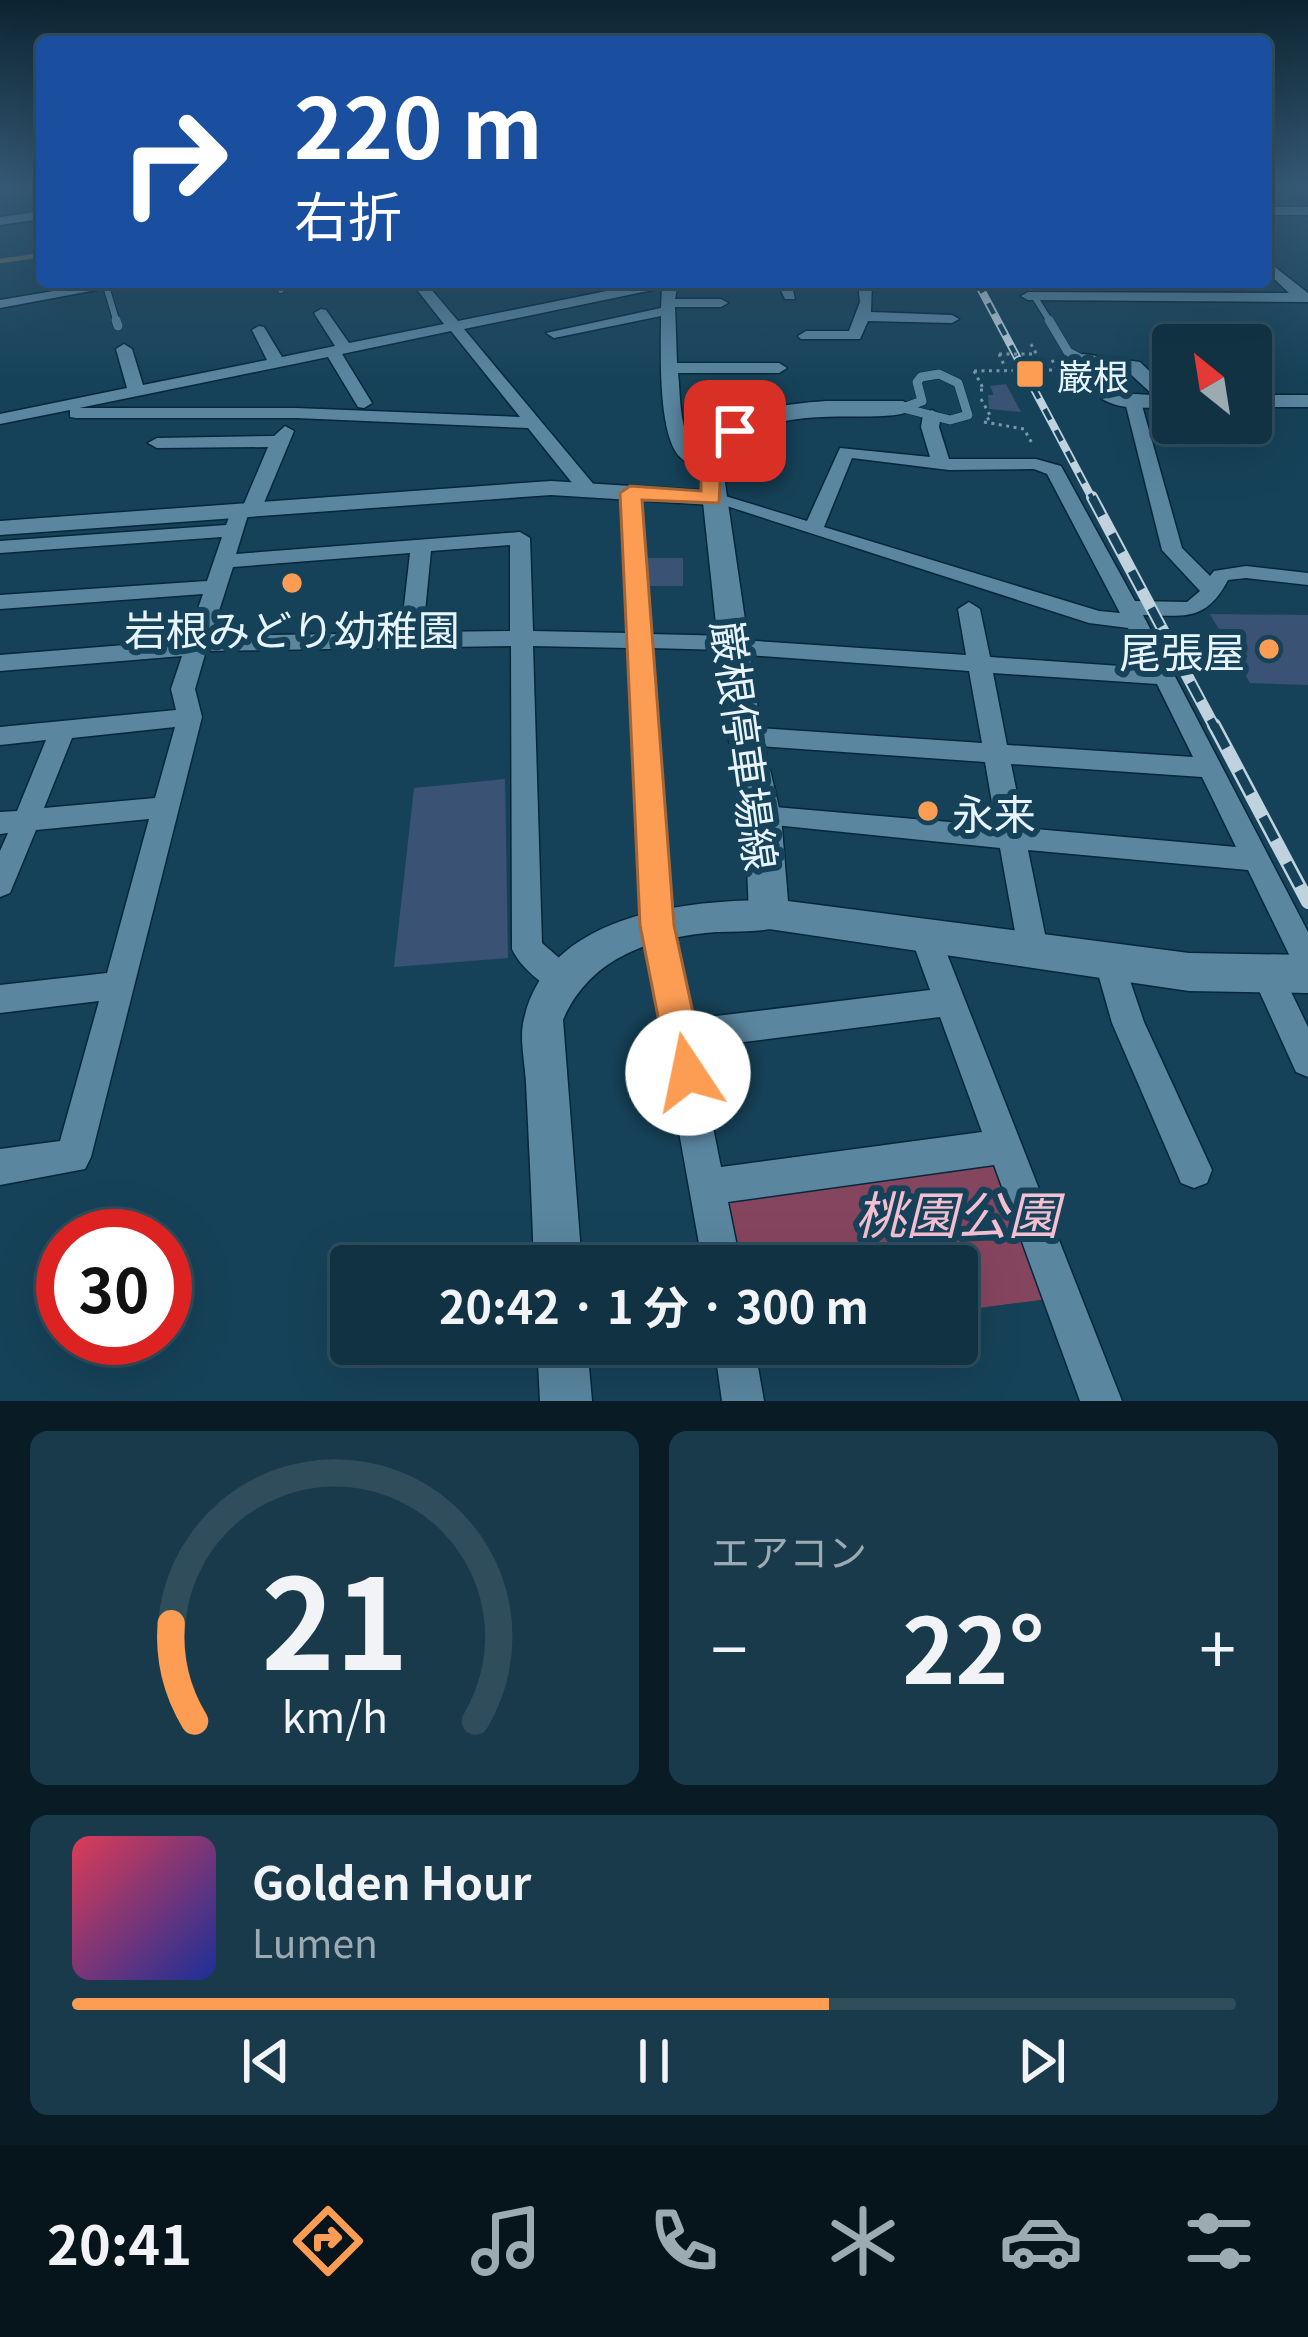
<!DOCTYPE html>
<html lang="ja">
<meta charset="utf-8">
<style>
:root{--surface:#103243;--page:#193a4a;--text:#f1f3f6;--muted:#9caab2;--line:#304d5c;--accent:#fd9d54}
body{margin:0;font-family:Georgia,"Noto Sans JP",serif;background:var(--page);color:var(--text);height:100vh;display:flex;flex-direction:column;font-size:45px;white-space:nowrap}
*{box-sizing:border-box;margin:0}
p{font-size:39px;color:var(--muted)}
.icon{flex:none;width:66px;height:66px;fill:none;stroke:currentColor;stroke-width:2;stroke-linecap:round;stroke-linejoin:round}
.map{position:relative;height:1401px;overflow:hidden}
.sheet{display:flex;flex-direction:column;gap:30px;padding:30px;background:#091c25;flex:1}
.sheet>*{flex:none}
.banner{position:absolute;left:36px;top:36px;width:1236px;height:252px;border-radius:12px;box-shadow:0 12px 48px #0002,0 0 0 3px var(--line);background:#1a4fa0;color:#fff;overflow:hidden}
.needle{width:78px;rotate:330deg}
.controls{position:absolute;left:1152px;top:324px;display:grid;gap:24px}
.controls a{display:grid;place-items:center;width:120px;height:120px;border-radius:12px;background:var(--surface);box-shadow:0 12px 48px #0002,0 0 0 3px var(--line);font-size:60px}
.speed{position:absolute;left:36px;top:1209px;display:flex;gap:24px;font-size:60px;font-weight:700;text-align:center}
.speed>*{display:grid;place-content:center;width:156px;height:156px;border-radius:50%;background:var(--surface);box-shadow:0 12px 48px #0002,0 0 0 3px var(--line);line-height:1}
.speed .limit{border:18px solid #d22;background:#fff;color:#111}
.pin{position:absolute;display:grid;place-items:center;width:102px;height:102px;color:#fff;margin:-51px;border-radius:24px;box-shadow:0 6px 18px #0006}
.me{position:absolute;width:132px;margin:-66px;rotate:349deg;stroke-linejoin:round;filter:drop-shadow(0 0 9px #0008)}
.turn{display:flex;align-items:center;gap:42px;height:252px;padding:0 60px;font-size:54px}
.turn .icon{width:156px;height:156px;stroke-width:2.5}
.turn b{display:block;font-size:84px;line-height:102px}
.big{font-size:90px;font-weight:700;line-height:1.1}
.sheet .card{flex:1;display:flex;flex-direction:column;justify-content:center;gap:18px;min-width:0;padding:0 42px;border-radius:18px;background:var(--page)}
.sheet .dial{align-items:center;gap:0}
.dial svg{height:312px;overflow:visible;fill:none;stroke:var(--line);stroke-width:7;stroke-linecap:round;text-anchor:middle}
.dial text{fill:var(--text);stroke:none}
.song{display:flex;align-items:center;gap:36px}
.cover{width:144px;height:144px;border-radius:18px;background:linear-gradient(135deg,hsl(350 70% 55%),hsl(230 70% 35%))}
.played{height:12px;border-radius:6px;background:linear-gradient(90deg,var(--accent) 65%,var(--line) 65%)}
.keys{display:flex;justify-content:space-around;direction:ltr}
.heat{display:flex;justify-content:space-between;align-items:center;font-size:66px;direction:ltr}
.sheet .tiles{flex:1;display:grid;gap:30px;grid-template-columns:1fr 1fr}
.card:last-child{grid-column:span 2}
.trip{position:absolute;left:330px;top:1245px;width:648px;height:120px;border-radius:12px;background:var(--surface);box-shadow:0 12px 48px #0002,0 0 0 3px var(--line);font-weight:700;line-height:120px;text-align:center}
.dock{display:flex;height:192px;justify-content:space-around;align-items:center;background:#06141b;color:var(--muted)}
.dock .icon{width:84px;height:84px}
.dock .active{color:var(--accent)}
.dock b{font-size:54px;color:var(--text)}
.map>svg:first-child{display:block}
.green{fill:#86455f}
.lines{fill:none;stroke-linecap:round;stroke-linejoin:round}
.stream{stroke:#616853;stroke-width:4.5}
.building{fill:#3a5273}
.service-far1-casing{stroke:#052739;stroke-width:8}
.service-casing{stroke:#052739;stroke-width:10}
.minor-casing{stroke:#052739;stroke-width:3}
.tertiary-casing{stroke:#052739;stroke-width:3}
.secondary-casing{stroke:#052739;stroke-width:3}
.path{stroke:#7a97a7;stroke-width:3;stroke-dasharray:3 4.5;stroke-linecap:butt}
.service-far1{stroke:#5a86a0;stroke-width:6}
.service{stroke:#5a86a0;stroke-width:9}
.minor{fill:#5a86a0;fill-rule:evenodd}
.tertiary{fill:#5a86a0;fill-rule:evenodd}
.secondary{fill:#5a86a0;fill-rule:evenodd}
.rail-far2-casing{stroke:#bfd2dd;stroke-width:8}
.rail-far1-casing{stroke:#bfd2dd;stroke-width:12}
.rail-casing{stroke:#bfd2dd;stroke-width:14}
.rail-far2{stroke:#164259;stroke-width:4.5;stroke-dasharray:12;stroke-linecap:butt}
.rail-far1{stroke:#164259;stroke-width:8;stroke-dasharray:21;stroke-linecap:butt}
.rail{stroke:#164259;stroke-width:9;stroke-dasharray:26;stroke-linecap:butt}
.path-bridge{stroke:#7a97a7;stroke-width:3;stroke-dasharray:3 4.5;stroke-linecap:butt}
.route{fill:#fd9d54;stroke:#a46637;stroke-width:3}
.poi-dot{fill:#fd9d54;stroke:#164259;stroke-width:4.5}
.labels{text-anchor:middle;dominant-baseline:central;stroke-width:12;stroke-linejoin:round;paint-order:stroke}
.far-poi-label{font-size:36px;fill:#e7f4fd;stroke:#164259;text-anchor:start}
.poi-label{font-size:42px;fill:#e7f4fd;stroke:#164259}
.street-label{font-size:42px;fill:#e7f4fd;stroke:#164259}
.near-park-label{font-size:51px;font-style:italic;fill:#f4bfd1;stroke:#164259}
</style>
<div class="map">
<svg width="1308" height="1401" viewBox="0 0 1308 1401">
<rect width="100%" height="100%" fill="#164259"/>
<path class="green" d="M995 1153 1047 1299 957 1311V1266H726L713 1190Z"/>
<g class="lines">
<path class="stream" d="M0 261 42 255"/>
</g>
<path class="building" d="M1006 384 1021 412 989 409 988 395H994L990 386Z
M645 558H683V586H645Z
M1210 614 1308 615V685L1250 683Z
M505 779 508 958 394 967 414 788Z"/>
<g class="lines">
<g class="service-far1-casing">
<path id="service-far1" d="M276 282 281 290
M106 286 117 323
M1034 296 1051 323"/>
</g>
<g class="service-casing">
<path id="service" d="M116 320 118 326
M1049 320 1068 352 1083 360
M939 374 958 383 968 415 950 420 903 408 922 401 917 382 921 377Z"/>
</g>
<g class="minor-casing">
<path id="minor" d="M1266 207H1308V215H1266Z
M42 211V219L0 225V217Z
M1266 260 1308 293V302L1028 300 1021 296 1028 292 1289 293 1266 271Z
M107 282H139L0 308V300Z
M411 282H425L458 321 651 282H678L675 299H721L728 303 721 307H675L677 363H779L787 368 779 373H678C682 409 677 449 717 460V468C706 469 690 467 681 458 657 437 661 348 661 316L554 338 546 333 661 308 662 288 464 329 595 486 597 490 588 496 581 494 528 428 296 418H76L70 417V410L0 424V414L127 388 116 349 124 344 132 349 143 385 267 360 252 330 259 326 264 327 282 357 335 346 314 313 321 309 326 310 349 343 444 324ZM451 331 520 417 296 408H79L328 357 358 407 364 408 372 403 342 354Z
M777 282H791L795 299H785Z
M858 282H872L871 312 952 315 959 319 952 323 868 321 860 339H801L798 336 806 331H849L860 302Z
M1133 397 1141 402 1182 548 1210 576 1214 571 1246 566 1308 573V585L1246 578 1228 580C1206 622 1184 616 1143 615L1308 932V975L1297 971 1248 870 1028 850 1049 954 1045 963 1034 967 1023 963 1019 954 1000 848 754 823 750 816 754 809 763 806 996 826 985 762 745 745 736 742 733 736 736 730 745 727 982 743 969 671 733 654 724 650 651 648 672 925 691 1019 930 990 912 940 916 931 927 927 938 931 1122 1401H1080L994 1165 728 1202 741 1266H703L642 925 628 648 533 646 542 943 573 970 577 980 573 990 562 994C544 987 520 967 512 949L511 646 206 651 195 689 202 717 91 1157 85 1169 0 1185V1149L60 1141 99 1001 0 1013V985L107 973 149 819 36 830 10 893 0 897V851L8 833 0 834V812L17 811 46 740 0 745V727L176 710 171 689 182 656 0 671V655L187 640 203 594 0 609V595L207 581 222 537 0 553V541L226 525 233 507 243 506 268 447 157 448 148 443 157 438 274 436 285 426 294 431 261 510 248 515 236 554 520 532 530 538 533 631 628 633 621 493 630 487 639 493 650 634 732 636 741 640 966 655 958 609 969 602 980 609 990 657 1149 668 1128 628 1089 623 702 498 712 492 807 521 840 448 930 457 921 427 923 415 932 410 941 415 939 427 949 459H1036L1061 466 1135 601 1187 602 1200 591 1162 550 1125 402ZM852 458 949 470 1034 469 1047 474 1120 613 1099 611 824 527ZM510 545V631L423 632 431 551ZM410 553 401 633 211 636 233 567ZM993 673 1157 684 1193 757 1007 745ZM175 727 155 798 44 808 72 738ZM1011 764 1202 777 1236 847 1024 828ZM940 1017 982 1132 721 1167 697 1048Z
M1110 950 1121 954 1144 1022 1212 1170 1207 1183 1194 1188 1181 1183 1112 1023 1095 963 1099 954Z
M1266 959 1277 963 1308 1027V1077L1296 1072 1251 973 1255 963Z
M714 1344H754L764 1401H722Z"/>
</g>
<g class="tertiary-casing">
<path id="tertiary" d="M1083 354 1140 362 1173 394V407C1118 409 1102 411 1069 364ZM1090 366 1126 370 1153 395 1116 393Z
M1251 395H1308V407H1251Z
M551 481 712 491 724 498 712 505 551 495 0 535V521Z
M769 900 782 904 787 915 782 926C761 933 739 931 717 932 652 937 590 957 563 1020L582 1266H534C532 1205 529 1144 526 1083 525 1063 519 1037 524 1019 548 914 682 901 769 900Z
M537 1344H587L592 1401H540Z"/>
</g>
<g class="secondary-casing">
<path id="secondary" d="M826 401H903L915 408C889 429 791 398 733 443L723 469 762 736 781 816 788 901 1189 953 1308 955V993L1189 991 755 927 749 915 745 816 728 736 699 465C719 411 774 405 826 401Z"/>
</g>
<path class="path" d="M1031 344 1043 366
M999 354 1005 367
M1052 360 1071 392 1081 396
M974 371 984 390H976
M981 399 991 417 983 422
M984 422 1024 429 1033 445"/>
<use href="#service-far1" class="service-far1"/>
<use href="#service" class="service"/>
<use href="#minor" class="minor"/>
<use href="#tertiary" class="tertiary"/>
<use href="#secondary" class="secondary"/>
<g class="rail-far2-casing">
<path id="rail-far2" d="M977 282 1093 500"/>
</g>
<g class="rail-far1-casing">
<path id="rail-far1" d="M1092 497 1215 728"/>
</g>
<g class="rail-casing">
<path id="rail" d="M1214 725 1308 902"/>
</g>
<use href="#rail-far2" class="rail-far2"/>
<use href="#rail-far1" class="rail-far1"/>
<use href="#rail" class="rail"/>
<path class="path-bridge" d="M999 354H1036
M974 371 1057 370"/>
</g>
<linearGradient id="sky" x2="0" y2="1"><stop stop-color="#0c2431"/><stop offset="0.49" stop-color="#365a76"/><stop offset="1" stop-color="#365a76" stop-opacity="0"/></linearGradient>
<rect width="1308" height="381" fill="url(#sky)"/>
<path class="route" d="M728 427 745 431 721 464 719 503 642 500 674 925 706 1073 701 1086 688 1091 674 1086 669 1073 640 925 620 493 630 486 701 491V464Z"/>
<g class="poi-dot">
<rect x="1015" y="359" width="30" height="30" rx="6"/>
<circle cx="292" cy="583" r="12"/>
<circle cx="1269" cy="649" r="12"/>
<circle cx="928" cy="811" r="12"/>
</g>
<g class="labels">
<g class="far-poi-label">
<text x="1057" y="374">巌根</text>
</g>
<g class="poi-label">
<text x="292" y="627">岩根みどり幼稚園</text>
<text x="1245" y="649" text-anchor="end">尾張屋</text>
<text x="952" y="811" text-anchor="start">永来</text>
</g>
<g class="street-label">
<text transform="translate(747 745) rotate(82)">巌根停車場線</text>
</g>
<g class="near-park-label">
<text x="957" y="1212">桃園公園</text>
</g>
</g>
</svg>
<div class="controls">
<a><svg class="needle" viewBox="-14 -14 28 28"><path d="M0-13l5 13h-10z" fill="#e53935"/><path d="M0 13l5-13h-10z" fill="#9caab2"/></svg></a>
</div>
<div class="speed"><div class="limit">30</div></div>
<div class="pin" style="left:735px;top:431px;background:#d93025"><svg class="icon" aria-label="arrive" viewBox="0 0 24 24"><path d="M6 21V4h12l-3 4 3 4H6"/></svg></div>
<svg class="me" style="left:688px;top:1073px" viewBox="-20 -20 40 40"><circle r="19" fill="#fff"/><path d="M0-13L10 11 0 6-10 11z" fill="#fd9d54"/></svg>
<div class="trip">20:42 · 1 分 · 300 m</div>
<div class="banner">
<div class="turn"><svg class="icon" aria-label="right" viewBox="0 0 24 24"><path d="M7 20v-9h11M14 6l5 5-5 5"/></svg><div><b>220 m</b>右折</div></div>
</div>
</div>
<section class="sheet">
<div class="tiles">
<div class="card dial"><svg viewBox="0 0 100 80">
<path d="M14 69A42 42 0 1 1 86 69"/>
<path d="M14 69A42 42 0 0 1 8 44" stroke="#fd9d54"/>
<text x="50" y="56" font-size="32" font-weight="700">21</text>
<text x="50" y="72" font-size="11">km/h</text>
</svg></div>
<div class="card"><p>エアコン</p>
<div class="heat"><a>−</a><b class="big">22°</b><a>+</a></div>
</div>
<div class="card">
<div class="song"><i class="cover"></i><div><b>Golden Hour</b><p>Lumen</p></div></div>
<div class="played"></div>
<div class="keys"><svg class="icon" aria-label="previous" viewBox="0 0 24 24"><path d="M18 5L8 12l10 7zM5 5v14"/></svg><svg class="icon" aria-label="pause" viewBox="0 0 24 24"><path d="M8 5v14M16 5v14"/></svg><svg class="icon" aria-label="next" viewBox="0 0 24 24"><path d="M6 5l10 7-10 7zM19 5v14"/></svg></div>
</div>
</div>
</section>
<nav class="dock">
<b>20:41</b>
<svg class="icon active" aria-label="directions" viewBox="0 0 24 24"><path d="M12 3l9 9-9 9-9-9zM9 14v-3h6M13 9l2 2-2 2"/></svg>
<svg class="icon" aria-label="music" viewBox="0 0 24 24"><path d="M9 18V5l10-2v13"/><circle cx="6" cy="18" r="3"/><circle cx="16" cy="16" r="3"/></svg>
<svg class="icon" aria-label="phone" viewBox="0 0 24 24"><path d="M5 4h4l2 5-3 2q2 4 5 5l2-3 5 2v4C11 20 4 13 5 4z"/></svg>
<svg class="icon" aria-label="climate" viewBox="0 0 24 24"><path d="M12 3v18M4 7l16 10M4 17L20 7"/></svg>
<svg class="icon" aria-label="car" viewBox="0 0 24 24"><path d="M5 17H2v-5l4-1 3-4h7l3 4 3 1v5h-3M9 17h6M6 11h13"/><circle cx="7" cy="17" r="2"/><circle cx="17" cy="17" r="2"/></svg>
<svg class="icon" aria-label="filters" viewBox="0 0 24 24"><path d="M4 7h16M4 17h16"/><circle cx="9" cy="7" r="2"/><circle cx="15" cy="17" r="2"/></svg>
</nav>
